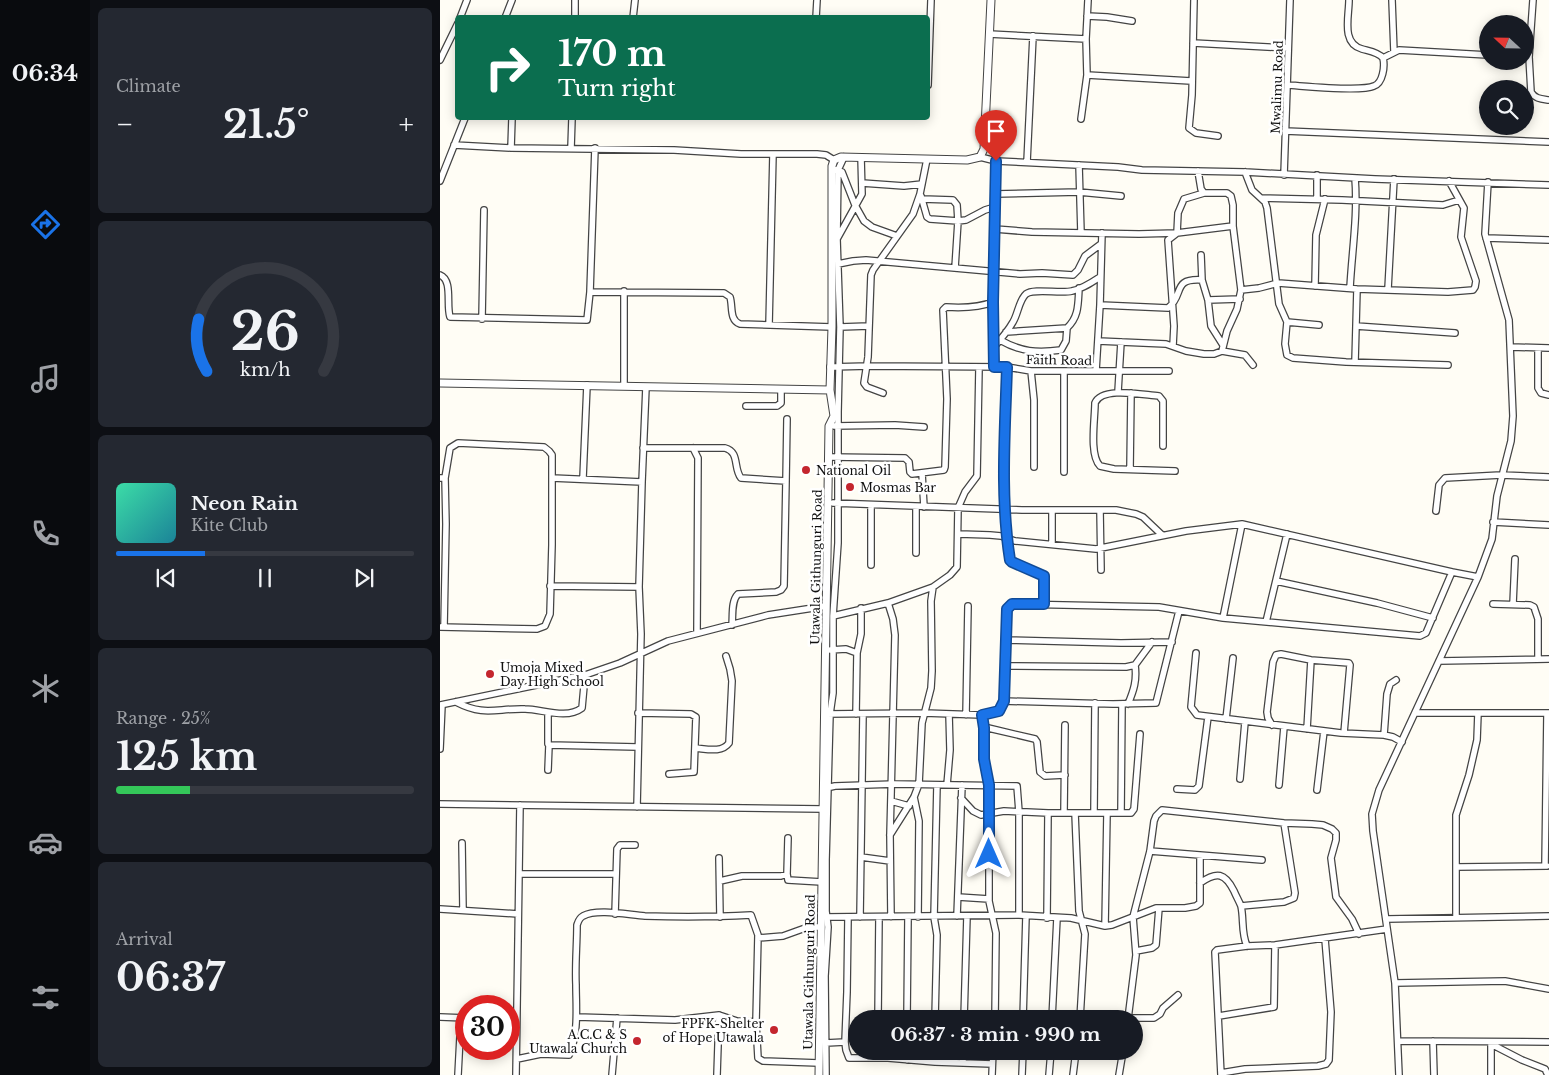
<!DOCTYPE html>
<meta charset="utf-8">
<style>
:root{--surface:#171b24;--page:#242831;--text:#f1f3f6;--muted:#9ea1a6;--line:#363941;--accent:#1a73e8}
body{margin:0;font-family:"Libre Baskerville",serif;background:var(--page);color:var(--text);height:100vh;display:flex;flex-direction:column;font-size:19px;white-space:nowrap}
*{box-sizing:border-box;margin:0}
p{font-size:16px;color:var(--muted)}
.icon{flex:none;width:28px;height:28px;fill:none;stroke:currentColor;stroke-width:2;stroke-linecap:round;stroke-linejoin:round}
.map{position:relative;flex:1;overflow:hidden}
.drawer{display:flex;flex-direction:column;gap:8px;padding:8px;background:#0d0f14;width:350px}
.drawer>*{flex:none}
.guide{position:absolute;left:15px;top:15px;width:475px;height:105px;border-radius:5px;box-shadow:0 2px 12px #0003;background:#0b6e4f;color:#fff;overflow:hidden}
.needle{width:32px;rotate:292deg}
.fabs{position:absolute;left:1039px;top:15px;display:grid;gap:10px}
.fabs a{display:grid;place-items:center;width:55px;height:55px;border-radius:50%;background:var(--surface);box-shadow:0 2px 12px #0003;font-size:25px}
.speed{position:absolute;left:15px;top:995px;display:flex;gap:10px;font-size:25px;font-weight:700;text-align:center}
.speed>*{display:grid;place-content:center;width:65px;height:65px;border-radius:50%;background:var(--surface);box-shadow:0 2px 12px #0003;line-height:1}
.speed .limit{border:8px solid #d22;background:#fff;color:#111}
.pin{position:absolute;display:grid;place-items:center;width:42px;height:42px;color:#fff;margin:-51px -21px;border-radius:50% 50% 50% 0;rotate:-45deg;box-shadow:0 0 5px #0007}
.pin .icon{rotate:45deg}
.me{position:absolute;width:55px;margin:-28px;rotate:0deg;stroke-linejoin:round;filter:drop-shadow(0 0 4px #0008)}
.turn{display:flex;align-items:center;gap:18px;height:105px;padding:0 20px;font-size:22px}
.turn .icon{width:65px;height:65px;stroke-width:2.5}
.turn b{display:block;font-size:35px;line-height:42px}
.big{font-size:38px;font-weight:700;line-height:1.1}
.drawer .card{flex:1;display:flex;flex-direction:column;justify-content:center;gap:8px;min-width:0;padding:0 18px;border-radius:8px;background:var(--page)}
.drawer .dial{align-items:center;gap:0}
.dial svg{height:130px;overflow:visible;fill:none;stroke:var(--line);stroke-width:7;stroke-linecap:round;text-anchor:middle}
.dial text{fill:var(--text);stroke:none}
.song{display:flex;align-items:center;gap:15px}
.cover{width:60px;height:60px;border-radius:8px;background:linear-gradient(135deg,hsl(160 70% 55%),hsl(190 70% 35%))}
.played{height:5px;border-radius:2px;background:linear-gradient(90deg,var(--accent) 30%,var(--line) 30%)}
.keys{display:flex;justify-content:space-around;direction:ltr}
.heat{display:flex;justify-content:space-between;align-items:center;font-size:28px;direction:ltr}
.charge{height:8px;border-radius:4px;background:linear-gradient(90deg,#34c759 25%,var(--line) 0)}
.trip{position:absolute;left:408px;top:1010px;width:295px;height:50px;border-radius:25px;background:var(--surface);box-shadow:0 2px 12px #0003;font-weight:700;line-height:50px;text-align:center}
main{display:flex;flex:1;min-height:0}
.tab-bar{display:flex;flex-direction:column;width:90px;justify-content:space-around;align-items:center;background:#090b0e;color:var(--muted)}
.tab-bar .icon{width:35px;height:35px}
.tab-bar .active{color:var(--accent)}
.tab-bar b{font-size:22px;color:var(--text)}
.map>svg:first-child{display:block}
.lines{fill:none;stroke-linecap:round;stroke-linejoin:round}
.minor-casing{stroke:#444;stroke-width:8}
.tertiary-casing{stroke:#444;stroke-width:9}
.minor{stroke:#fff;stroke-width:5.5}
.tertiary{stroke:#fff;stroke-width:7}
.route-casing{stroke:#114b97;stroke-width:12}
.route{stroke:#1a73e8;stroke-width:9}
.poi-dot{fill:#c4262e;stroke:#fff;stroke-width:2}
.labels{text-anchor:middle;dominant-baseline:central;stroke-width:5;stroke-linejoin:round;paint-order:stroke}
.street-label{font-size:12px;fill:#111;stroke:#fff}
.poi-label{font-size:12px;fill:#111;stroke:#fff;text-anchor:start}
</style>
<main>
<nav class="tab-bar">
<b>06:34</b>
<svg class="icon active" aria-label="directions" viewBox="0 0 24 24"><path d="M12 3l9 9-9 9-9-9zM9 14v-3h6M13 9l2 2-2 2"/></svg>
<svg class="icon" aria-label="music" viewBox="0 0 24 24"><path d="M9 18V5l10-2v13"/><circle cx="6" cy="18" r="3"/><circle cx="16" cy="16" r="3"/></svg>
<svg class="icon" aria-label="phone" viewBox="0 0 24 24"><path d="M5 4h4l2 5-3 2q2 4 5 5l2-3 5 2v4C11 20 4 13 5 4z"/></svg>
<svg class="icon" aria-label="climate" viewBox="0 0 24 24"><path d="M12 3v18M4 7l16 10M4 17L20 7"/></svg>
<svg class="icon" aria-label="car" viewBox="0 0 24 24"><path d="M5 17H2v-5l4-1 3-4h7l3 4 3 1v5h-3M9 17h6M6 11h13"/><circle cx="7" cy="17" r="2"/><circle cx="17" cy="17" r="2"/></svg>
<svg class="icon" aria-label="filters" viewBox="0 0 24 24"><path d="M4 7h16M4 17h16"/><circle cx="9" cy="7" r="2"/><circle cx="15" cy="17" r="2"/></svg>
</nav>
<section class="drawer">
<div class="card"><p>Climate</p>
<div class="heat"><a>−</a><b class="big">21.5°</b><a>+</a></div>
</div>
<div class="card dial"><svg viewBox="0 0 100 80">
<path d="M14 69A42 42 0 1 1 86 69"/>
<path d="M14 69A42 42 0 0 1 9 37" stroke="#1a73e8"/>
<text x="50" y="56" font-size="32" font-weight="700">26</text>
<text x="50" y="72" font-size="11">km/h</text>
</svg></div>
<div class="card">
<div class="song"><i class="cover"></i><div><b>Neon Rain</b><p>Kite Club</p></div></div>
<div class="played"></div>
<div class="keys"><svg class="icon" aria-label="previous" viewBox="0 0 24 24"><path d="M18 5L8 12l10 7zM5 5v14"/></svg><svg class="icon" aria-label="pause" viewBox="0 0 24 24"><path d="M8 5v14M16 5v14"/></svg><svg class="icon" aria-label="next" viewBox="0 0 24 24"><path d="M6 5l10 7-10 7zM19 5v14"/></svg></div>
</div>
<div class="card"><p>Range · 25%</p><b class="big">125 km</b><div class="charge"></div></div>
<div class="card"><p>Arrival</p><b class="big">06:37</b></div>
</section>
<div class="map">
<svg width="1109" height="1075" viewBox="0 0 1109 1075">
<rect width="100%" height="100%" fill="#fffdf5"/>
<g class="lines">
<g class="minor-casing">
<path id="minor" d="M754 0 752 95 749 128 756 133 778 136
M952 0 954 52
M1093 0 1089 57 1091 92C1095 99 1102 99 1109 100
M647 16 667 17 692 21
M20 18 27 0
M65 18 72 0
M135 18V0
M193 18 195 0
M376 18 377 0
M549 34 646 39
M753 43 848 48
M943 58 959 50 1048 55
M0 60 18 23
M647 75 751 81
M488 85 491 0
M847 85C864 86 921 92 934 86 943 83 945 66 943 58 938 52 929 51 922 49 901 43 909 17 909 0
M641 119 647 75 646 39 648 0
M845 131 1109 142
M14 145 71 148 234 150 301 154H377L386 155 394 160
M71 148 72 118
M131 148 132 118
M155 148 150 292 284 293 290 297C293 306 289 320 300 324L392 327
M540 157 556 161 678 167 702 170 805 172 935 179 1109 185
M587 162 593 36
M639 165 641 233
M392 169 402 172 415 205 424 221 432 227 457 236
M758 171 761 189 764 193H787L791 196 793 205V226L801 290 797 309 787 331 782 351
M805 172 812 190 825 202 827 208 839 304 847 322 845 344 847 355 853 358 906 362 1008 365
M844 175 850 0
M0 181 25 118
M422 183 464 186 482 184
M555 194 639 192 681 196
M481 196 487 217 490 219 518 221 526 220 545 210 555 207
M821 198 902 200 1003 205 1019 200
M482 199 513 200 517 205 518 221 515 268
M877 199V175
M555 229 592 232 699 234 737 233 793 226
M397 237 398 170 404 157
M1046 238 1109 240
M761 255 762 280 768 300 771 326 783 345
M398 264 413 261 426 260 580 274 602 273 633 275 638 270 645 256 661 244
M0 275C13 280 6 305 10 317L147 320 150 292
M875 286 876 235 885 199
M910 288C912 251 918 214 915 178
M948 289 954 179
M801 290 819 288 838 283 917 289 1008 292 1033 290 1035 287 1036 281 1021 237 1024 208 1009 181
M184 291V386
M768 300 800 299
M660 305 728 308C745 295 731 278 762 280
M42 319 44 210
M847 322 879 325
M329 325 333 154
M916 326 1015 333
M400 327 429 326
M566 332 627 328C639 317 638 304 639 288
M560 340C581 352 597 353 621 350L626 341 627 328
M658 341 726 344 746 351 764 354H774L782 351 805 355 813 365
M733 346 734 326 728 240 737 233 738 213 744 199 764 193
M554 347C561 339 568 331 573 322 578 314 579 300 586 294 594 288 621 294 632 291 642 289 651 283 660 277
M1071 347 1109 348
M1098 348V388L1101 393 1109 395
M915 362 917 289
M390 367 429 366 567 367 591 371H729
M554 367 553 302 556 161
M567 367C566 431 561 497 570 561L603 576 604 604
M591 371 594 400V467
M656 371 660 305 662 233
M678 392 681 342
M443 393 427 387 424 383 428 357 431 275 433 270 473 214 480 194 487 159
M306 406H337L341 403V389
M394 426 455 425 484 427
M723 446V401L719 396C703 395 662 386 655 403 655 419 649 455 660 466L674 469 735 471
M203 448H285C300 452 293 468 301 478L346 481 347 419
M253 448 258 458 257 633
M390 457 465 458 469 462 470 472 472 474 504 470 505 467 507 399 503 310 506 307C522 308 538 308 553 302
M690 469 691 393
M624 472V371
M482 473 484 507
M0 478H5L10 448 18 443 104 447 109 451 112 455V545L110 614 105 626 97 629 0 627
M112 478 202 482
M143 478 147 385
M393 503 582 510H676L696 514 703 517 722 535
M431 505V565
M660 510 661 570
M996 511 999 485 1005 478 1061 475 1109 477
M1053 522 1109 525
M519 534 550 535 561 536 575 541 656 549 746 531 802 524 1012 572
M612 544V510
M476 553V507
M836 581 937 603 993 618
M110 586 199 587
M448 603 453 619 455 635 450 835 451 917
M1053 604 1090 605 1094 607 1098 619V659
M1073 604 1075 559
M393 616 448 603 493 587
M783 618 802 524
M826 622 847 534
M292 625C293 615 291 601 298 594L336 592 341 590 344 586 346 481
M4 627 6 524 5 478
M565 640 681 643 732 642
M390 650 406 649 417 653 416 714
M417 653 421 634V608
M756 653 751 707 757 715 901 733 944 735 953 737 962 742
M999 661 1109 659
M565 666 686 667 695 665
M563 701 673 704 716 703 739 611
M16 702C45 717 56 708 85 709 102 709 126 720 142 708L145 675
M688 704C694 690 697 680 695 665L712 642
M0 705 145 675 180 663 228 641 328 615 386 606
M108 713V744L109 745 108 770
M198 713 251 714 256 717 254 772 229 774
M975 713H1109
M386 714 484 713 542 715 559 711 563 701 567 609 572 604 719 607 783 618 980 636 986 633 1012 572 1038 577
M526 715 528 606
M542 715 544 727 545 759 549 785V901L556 933 555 1019
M786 719 793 658
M832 725 828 718 827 712 833 662 836 655 841 654 871 660 909 663 910 665 904 733
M544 727 595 739 597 742 600 772 605 776 625 775
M867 729 871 660
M944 735 947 694 950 684 956 680
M109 745 197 747
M255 748C267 749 282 753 289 743L292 681 290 669 286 656
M0 749 2 705
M800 779 805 722
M507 785 510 750 509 714
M839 785 844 727
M386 788 395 786 455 784 577 786 579 812V915
M737 789 755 790 759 786 768 717
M877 790 884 731
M474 797 479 821 478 917
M521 798 533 811 541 815 564 811 608 813H691L694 809 700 734
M451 801 469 806
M0 804 382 809
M197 807 201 634 199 587 202 482 206 387
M624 813 625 725
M635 813 639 911 645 934 640 1019
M654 813 655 703
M681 813 682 704
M450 835 474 797 479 784 482 723 491 688 492 671 491 601 493 587 510 575 517 567 518 508 525 492 537 476 539 368
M22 843 23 910
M710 851 822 860
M421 857 450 861
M279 858 280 917
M1105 866 1107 714
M1017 867 1107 866
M79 874H175
M347 874 348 838
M280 881 302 876H341L347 874 348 880 382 882
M760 883C777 871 785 873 794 891 796 896 799 901 801 906 804 919 801 933 807 946
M518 897 549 899
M801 906 844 902 854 898 855 893 844 823
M0 909 78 914
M175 914 177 849 180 845H195
M517 916 522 785
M385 917 579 915 631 918 665 926 672 925 716 908H745L756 906 760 903V856
M420 917 423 714
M1016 917V815L1029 775 1037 740 1038 713
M607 918 608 813
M947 919 1109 916
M665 926 667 813
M318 938 343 936 368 927H381
M696 951 712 948 716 945 719 908
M955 983 1065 981 1109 989
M779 1016 834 1007 835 945
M0 1017 26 1018
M137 1017 235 1020 279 1015 297 1021 316 1022
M689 1018H714L720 1014 723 1008 738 995
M438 1019 439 917
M467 1019 468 917
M495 1019 497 935 494 917 497 785
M524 1019 527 916
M583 1019 586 916
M612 1019 617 918
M688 1019 696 955 693 917 710 851 714 821 716 816 722 810 844 823 872 824 883 825 892 829 896 833V840L891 858 896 897 912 919 919 934
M958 1041 1109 1042
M993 1041 994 1075
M405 1042 406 1050 409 1058H448L495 1062 552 1064
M1051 1042V1075
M386 1043 405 1042 407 992 408 918
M1051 1044 1082 1060 1105 1069 1108 1075
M467 1051V1060
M77 1059 101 1054 129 1055C139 1033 136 1007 136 985 135 965 137 945 137 925 138 922 139 918 143 916 157 908 189 915 205 916 240 917 275 917 311 915L318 935 316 1022 318 1058 323 1061 379 1063
M495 1062V1051
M523 1063V1051
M781 1073 805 1069 878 1066 886 1064 889 1060 891 1012 885 939
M18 1075 21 1018
M76 1075 80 805
M172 1075 177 1018
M277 1075 279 1015
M386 1075 385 976 388 927 386 911V860L390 714 393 693V616L398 543V412L400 327 397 239 422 194 421 157
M552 1075 553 1051
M582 1075 583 1051
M609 1075 611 1051
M633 1075 636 1051
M679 1075 683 1051
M781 1075 775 952 777 950 807 946 835 945 947 929
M959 1075 955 983 933 831 932 814 939 790 1038 577 1052 539 1057 496 1071 441 1073 416 1069 320 1045 234 1048 182"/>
</g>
<g class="tertiary-casing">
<path id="tertiary" d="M0 383 390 390
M379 1075 389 426 394 416 390 390 392 327V166L394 160 401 157 527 160 540 157 544 149 551 0"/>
</g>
<use href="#minor" class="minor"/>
<use href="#tertiary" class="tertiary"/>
</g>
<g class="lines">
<g class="route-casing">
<path id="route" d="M549 854V785L544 759V728L542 715 559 711 564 701 567 609 572 604H604V576L572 562 570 560C560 497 565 431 567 367H554L553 302 556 161"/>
</g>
<use href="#route" class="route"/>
</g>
<g class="poi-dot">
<circle cx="366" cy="470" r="5"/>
<circle cx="410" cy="487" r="5"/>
<circle cx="50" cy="674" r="5"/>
<circle cx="334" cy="1030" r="5"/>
<circle cx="197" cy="1041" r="5"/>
</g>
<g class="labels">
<g class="street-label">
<text transform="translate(837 87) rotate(-88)">Mwalimu Road</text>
<text transform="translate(619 360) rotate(1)">Faith Road</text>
<text transform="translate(376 567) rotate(-89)">Utawala Githunguri Road</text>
<text transform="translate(369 972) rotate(-89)">Utawala Githunguri Road</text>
</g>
<g class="poi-label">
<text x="376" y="470">National Oil</text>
<text x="420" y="487">Mosmas Bar</text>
<text x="60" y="667">Umoja Mixed<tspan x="60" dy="14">Day High School</tspan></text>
<text x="324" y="1023" text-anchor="end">FPFK-Shelter<tspan x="324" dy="14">of Hope Utawala</tspan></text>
<text x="187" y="1034" text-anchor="end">A.C.C &amp; S<tspan x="187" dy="14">Utawala Church</tspan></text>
</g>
</g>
</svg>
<div class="fabs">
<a><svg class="needle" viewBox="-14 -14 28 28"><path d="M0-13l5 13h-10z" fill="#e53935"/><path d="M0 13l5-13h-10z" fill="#9ea1a6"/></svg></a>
<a><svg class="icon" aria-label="search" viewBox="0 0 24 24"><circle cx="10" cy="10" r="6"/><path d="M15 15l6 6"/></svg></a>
</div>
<div class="speed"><div class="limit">30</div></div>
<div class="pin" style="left:556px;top:161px;background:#d93025"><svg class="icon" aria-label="arrive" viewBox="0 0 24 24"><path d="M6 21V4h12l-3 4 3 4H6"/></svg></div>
<svg class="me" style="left:549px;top:854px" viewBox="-20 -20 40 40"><path d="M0-17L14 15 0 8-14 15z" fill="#1a73e8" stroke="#fff" stroke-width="4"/></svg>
<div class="trip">06:37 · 3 min · 990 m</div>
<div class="guide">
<div class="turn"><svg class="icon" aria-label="right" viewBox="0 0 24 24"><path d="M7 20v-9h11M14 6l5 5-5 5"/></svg><div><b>170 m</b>Turn right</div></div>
</div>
</div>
</main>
